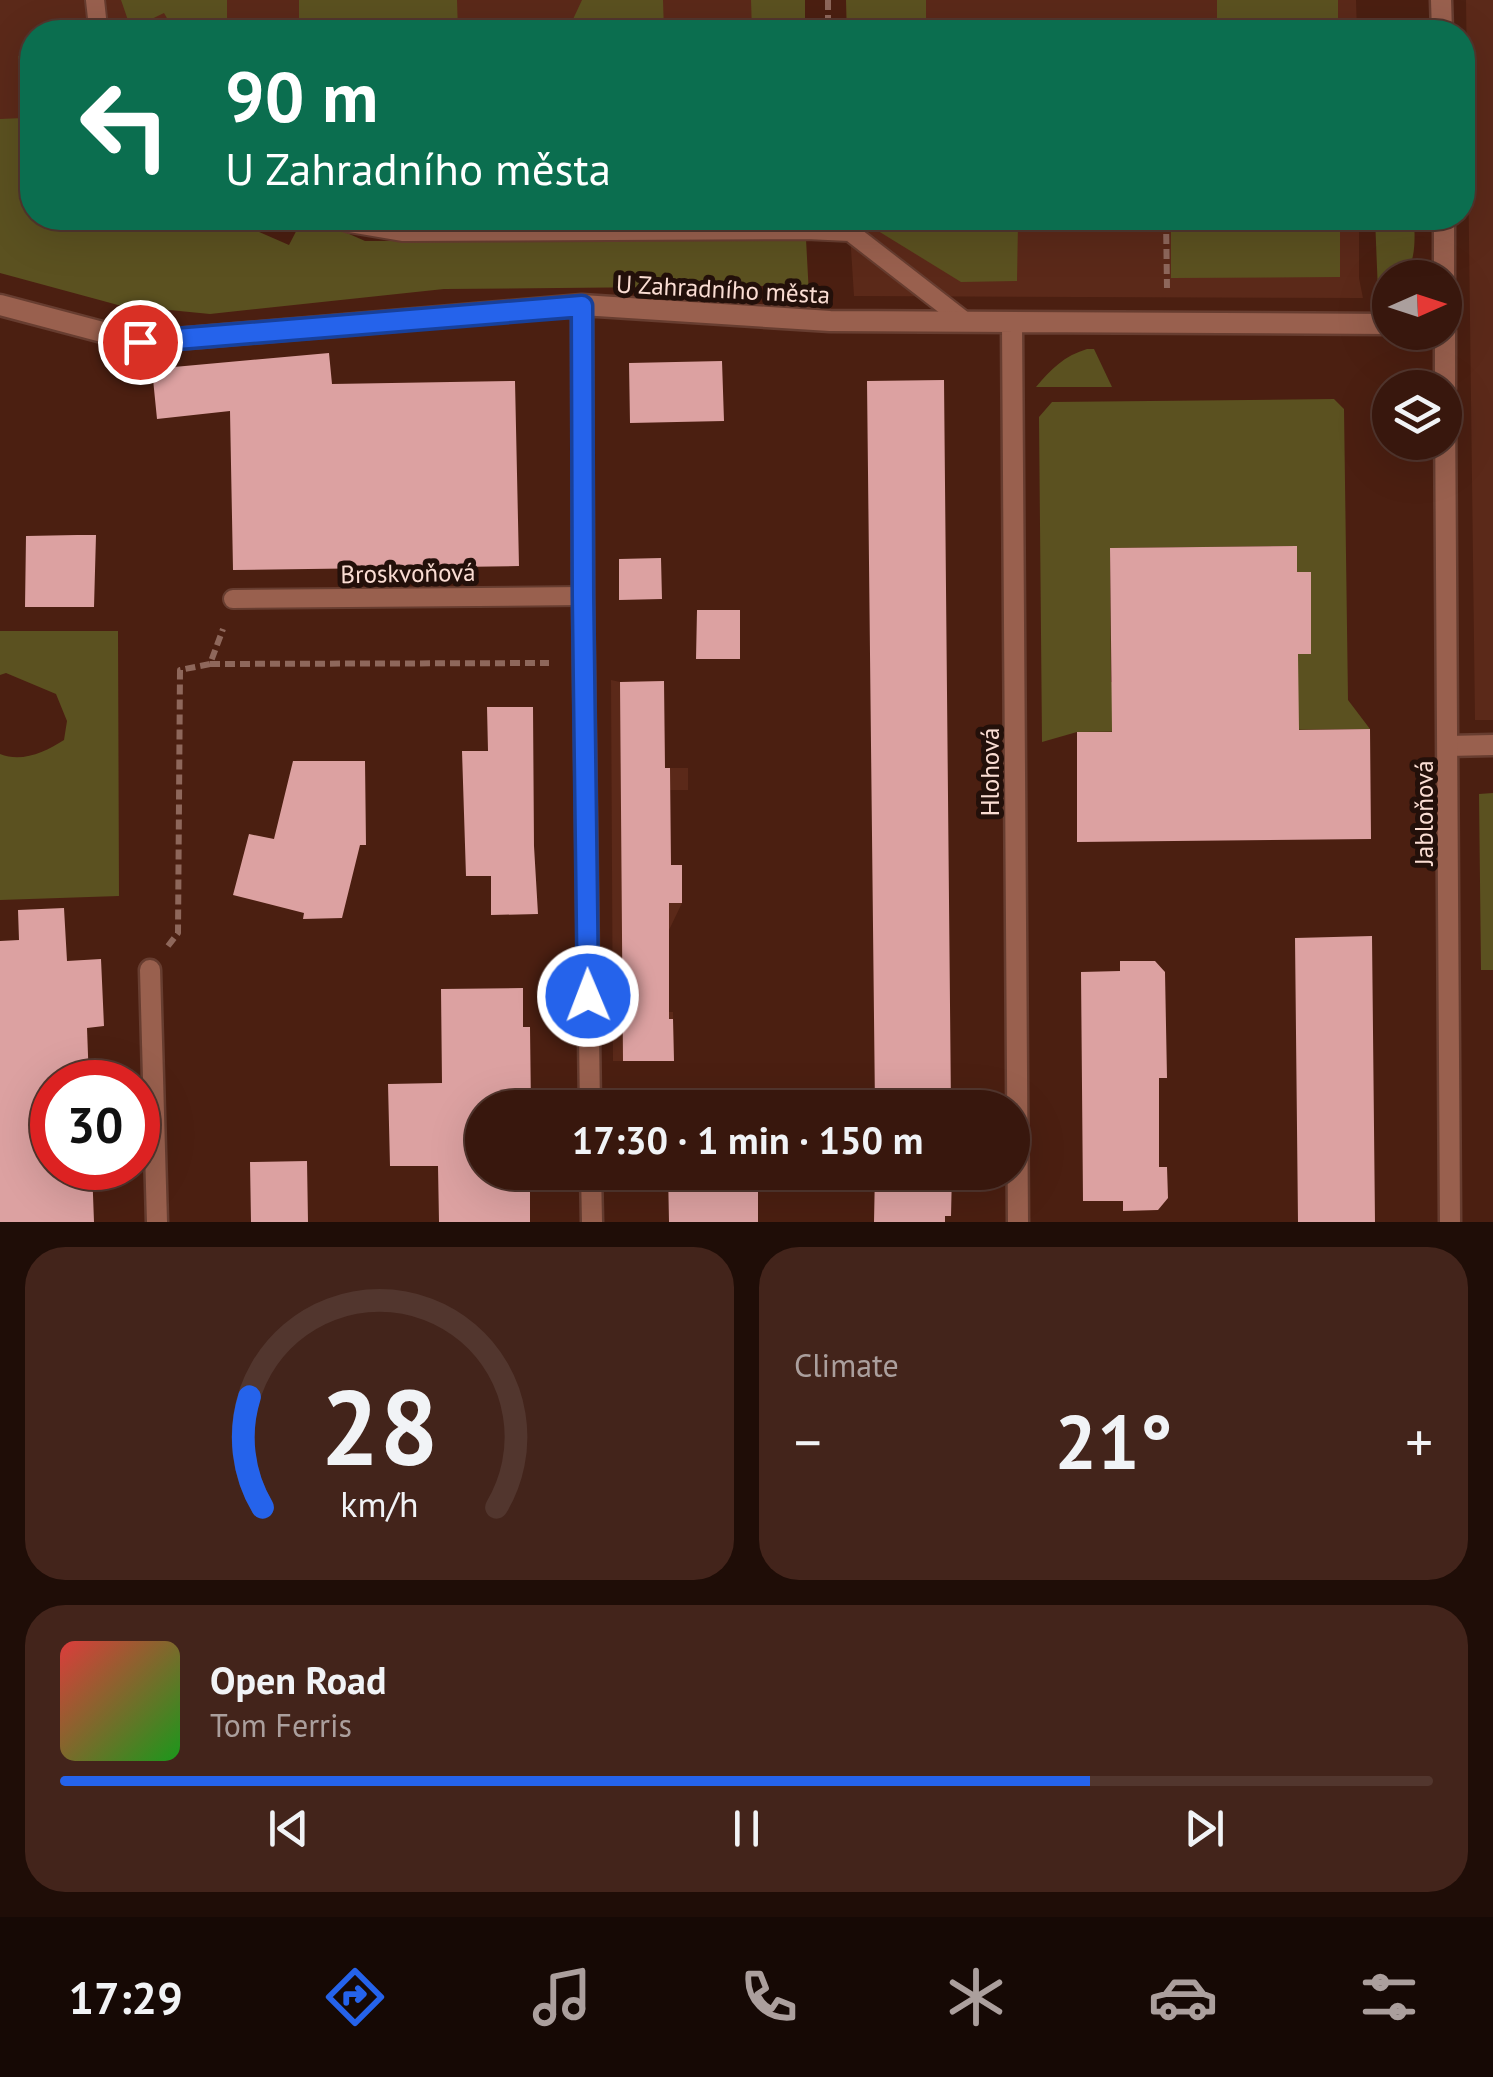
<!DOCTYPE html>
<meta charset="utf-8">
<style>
:root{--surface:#38170d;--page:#43241b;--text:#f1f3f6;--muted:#ab9f9d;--line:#52362e;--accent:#2563eb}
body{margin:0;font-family:"PT Sans",sans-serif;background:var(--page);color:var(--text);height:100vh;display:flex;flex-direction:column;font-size:38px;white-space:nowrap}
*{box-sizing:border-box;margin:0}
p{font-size:32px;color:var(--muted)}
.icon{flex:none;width:55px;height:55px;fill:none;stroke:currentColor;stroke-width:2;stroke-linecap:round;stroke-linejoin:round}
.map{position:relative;height:1222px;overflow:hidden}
.drawer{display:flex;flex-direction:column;gap:25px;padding:25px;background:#1f0d07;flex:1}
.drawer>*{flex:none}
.guide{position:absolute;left:20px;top:20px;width:1455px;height:210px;border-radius:40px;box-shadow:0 10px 40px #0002,0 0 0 2px var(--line);background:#0b6e4f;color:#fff;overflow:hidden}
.needle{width:65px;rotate:87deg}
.buttons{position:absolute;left:1372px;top:260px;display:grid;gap:20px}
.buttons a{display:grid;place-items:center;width:90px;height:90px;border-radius:50%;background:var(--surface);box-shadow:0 10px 40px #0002,0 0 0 2px var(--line);font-size:50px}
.speed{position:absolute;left:30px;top:1060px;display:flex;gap:20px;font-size:50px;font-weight:700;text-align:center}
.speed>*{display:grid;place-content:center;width:130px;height:130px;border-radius:50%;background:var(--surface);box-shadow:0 10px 40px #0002,0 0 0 2px var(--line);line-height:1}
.speed .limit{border:15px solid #d22;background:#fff;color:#111}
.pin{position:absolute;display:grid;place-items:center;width:85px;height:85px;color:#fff;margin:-42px;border:5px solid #fff;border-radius:50%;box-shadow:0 2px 10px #0007}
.me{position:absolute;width:110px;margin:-55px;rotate:359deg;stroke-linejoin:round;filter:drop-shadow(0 0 8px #0008)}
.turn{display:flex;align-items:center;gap:35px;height:210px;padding:0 40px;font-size:45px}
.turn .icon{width:130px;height:130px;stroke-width:2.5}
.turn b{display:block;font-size:70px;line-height:85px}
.big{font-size:75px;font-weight:800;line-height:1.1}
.drawer .card{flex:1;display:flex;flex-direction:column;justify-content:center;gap:15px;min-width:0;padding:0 35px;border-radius:40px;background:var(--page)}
.drawer .dial{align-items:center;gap:0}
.dial svg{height:260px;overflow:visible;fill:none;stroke:var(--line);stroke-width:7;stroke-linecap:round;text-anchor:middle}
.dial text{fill:var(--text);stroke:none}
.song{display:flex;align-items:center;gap:30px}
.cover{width:120px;height:120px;border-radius:15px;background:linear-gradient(135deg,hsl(0 70% 55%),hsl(120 70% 35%))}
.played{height:10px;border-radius:5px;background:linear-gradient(90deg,var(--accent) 75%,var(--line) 75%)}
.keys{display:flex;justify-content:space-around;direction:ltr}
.heat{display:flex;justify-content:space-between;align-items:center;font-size:55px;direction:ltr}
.drawer .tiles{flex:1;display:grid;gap:25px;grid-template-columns:1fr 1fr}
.card:last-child{grid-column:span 2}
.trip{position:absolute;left:465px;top:1090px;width:565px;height:100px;border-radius:50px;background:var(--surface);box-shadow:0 10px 40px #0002,0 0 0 2px var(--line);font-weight:800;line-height:100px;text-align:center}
.tabs{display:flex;height:160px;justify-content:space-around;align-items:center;background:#160905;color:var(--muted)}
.tabs .icon{width:70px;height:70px}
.tabs .on{color:var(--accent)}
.tabs b{font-size:45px;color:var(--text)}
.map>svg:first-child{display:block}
.built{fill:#5b2919}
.green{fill:#5b5120;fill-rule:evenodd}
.building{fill:#dca1a1}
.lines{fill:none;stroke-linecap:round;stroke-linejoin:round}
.service-casing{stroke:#673d30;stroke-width:22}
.minor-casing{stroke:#673d30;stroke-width:25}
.tertiary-casing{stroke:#673d30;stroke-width:25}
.path{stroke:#8e675b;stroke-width:6;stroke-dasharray:10 5;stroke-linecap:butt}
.service{stroke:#99604e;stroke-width:18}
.minor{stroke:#99604e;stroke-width:20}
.tertiary{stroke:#99604e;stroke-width:20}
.route-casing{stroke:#184099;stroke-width:25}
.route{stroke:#2563eb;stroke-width:18}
.labels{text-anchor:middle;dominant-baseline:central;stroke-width:10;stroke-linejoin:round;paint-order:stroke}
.street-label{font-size:25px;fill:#faddd3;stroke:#23100a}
</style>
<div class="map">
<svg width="1493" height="1222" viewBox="0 0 1493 1222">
<rect width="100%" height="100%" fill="#4b1f11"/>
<path class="built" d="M0 0H803L804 32H32V189L0 175Z
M846 0H1356L1357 32H847Z
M1466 0H1493V720H1475Z
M849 218H1359V278L1363 298 854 296Z
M611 680 620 682 663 681 665 768H688V790H670L663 865H682V903L669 930V963H666L667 1012H673L674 1061H613Z"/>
<path class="green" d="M121 0H227V32H175L164 13 131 29Z
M299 0H457L458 32H299Z
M582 0H663L664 32H567Z
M751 0H805V32H752Z
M846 0H926V32H847Z
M1217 0H1338V32H1217Z
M32 53V218H234L248 227 289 245 303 218H313L365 241 806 239 809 295 772 286 444 289 210 314 118 305 0 273V119L23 118V76H18V56Z
M857 218H928L929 224 1018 223 1017 281 961 282Z
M1219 218H1340V277L1171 278V222L1218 221Z
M1375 218H1414C1415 240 1416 258 1405 277L1390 278V289L1378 292Z
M1087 349H1094L1112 387H1036C1051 369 1064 356 1087 349Z
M1334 399 1344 409 1348 700 1370 729 1077 732 1042 742 1039 417 1052 402ZM1296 546 1297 572H1311V653L1298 654V680L1111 682 1110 548Z
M0 631H118L119 896 0 900V754C22 763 45 752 64 740L67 721 56 694 6 673 0 675Z
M1493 793V970H1481L1479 794Z"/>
<path class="building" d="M329 353 332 384 515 381 519 566 233 570 230 411 157 419 152 369Z
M722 361 724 421 630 423 629 363Z
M944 380 951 1108H875L867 381Z
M77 535H96L94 607H25L26 536Z
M1297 546V572H1311V654H1298L1299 730 1370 729 1371 839 1077 842V732H1112L1110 548Z
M661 558 662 599 619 600V559Z
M697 610H740V659H696Z
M664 681 665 768H670L671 865H682V903H669V1019H673L674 1061H623L620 682Z
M487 707H533L534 846 538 914 491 915V876H466L462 751H488Z
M293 761H365L366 845H360L342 918 303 919 304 913 233 895 249 834 274 839Z
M64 908 67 961 101 959 104 1026 87 1028 89 1082H52V1168H92L94 1222H0V941L19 940 18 910Z
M1372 936 1375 1222H1298L1295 938Z
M1120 961H1155L1165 972 1167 1078H1159V1167H1167L1168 1198 1158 1210 1123 1211V1201H1083L1081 972 1120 971Z
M523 988V1027H530L531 1108H482V1172H530V1222H439L438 1166H390L388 1084 442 1083 441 989Z
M307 1161 308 1222H251L250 1162Z
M668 1172H758V1222H669Z
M875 1172H952L951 1216H945V1222H874Z"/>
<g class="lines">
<g class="service-casing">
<path id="service" d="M95 0 98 27 101 32
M335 218 349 223 402 232 806 230 850 232 966 322
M233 599 583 596"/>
</g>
<g class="minor-casing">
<path id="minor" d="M0 305 140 342 582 305 830 321 1390 324
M582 305 583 596 590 1108
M1012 323 1018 1222
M1448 746 1493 745
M150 970 157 1222
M591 1172 592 1222"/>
</g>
<g class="tertiary-casing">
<path id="tertiary" d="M1441 0 1442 32
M1444 218V278
M1445 388V332
M1445 403 1450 1222"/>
</g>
<path class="path" d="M828 0V32
M1166 219 1167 288
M210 664 549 663
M168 946 178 933 180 670 210 664 223 629"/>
<use href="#service" class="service"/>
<use href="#minor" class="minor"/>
<use href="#tertiary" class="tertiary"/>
</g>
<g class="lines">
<g class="route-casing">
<path id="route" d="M140 342 582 306 583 596 588 996"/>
</g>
<use href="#route" class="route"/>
</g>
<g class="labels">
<g class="street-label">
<text transform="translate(723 289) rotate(3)">U Zahradního města</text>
<text transform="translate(408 573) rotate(-1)">Broskvoňová</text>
<text transform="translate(990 772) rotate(-90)">Hlohová</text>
<text transform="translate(1424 813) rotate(-90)">Jabloňová</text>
</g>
</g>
</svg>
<div class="buttons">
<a><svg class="needle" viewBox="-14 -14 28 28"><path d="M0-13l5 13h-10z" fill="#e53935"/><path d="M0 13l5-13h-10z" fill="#ab9f9d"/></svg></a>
<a><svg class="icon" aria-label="layers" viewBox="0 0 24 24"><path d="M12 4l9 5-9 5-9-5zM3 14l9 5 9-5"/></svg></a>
</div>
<div class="speed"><div class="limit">30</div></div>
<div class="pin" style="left:140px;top:342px;background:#d93025"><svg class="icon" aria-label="arrive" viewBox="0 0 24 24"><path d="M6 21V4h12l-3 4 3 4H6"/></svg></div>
<svg class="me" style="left:588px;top:996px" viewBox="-20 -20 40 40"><circle r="17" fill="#2563eb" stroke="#fff" stroke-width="3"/><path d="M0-11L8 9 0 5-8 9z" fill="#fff"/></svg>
<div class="trip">17:30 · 1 min · 150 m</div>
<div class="guide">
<div class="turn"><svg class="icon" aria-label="left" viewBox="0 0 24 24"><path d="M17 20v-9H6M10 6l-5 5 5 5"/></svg><div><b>90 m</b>U Zahradního města</div></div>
</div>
</div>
<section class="drawer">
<div class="tiles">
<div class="card dial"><svg viewBox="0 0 100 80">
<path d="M14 69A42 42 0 1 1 86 69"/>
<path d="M14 69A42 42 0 0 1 10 35" stroke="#2563eb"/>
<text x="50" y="56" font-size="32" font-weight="700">28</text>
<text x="50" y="72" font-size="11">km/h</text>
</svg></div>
<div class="card"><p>Climate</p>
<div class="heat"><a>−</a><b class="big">21°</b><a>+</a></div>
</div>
<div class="card">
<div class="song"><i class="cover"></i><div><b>Open Road</b><p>Tom Ferris</p></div></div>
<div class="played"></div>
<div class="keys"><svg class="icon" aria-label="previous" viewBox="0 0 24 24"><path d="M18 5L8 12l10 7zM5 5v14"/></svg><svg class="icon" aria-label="pause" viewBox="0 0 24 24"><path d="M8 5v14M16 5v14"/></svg><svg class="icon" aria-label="next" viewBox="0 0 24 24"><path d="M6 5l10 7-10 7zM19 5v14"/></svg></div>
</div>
</div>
</section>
<nav class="tabs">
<b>17:29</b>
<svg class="icon on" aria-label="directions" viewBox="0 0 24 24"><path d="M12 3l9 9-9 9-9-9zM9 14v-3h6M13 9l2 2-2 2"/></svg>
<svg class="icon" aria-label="music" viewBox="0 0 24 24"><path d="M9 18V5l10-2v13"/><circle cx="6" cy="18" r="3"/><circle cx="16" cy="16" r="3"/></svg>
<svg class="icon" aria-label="phone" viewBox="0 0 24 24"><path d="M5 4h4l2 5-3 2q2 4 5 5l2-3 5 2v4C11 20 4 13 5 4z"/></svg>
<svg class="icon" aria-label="climate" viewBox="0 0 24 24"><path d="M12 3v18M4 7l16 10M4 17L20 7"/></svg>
<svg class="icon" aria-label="car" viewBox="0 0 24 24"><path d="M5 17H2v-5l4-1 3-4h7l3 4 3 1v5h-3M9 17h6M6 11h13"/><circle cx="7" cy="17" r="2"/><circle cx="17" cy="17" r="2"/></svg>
<svg class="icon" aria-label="filters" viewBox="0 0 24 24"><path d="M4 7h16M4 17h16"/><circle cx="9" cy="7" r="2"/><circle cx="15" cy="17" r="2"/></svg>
</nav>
